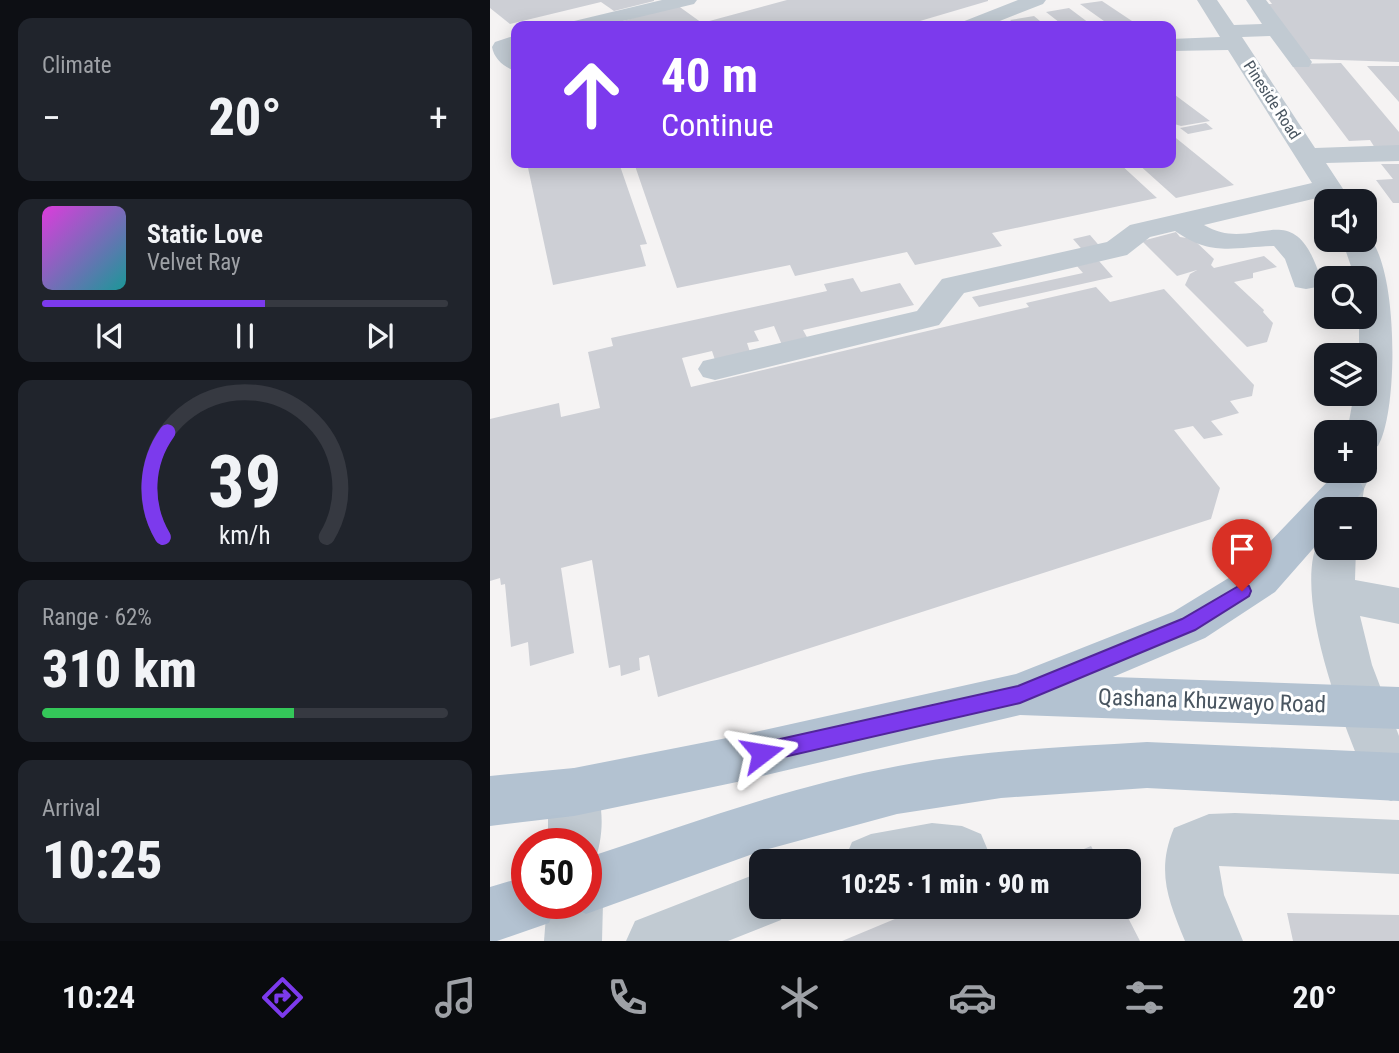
<!DOCTYPE html>
<meta charset="utf-8">
<style>
:root{--surface:#171b24;--page:#20242c;--text:#f1f3f6;--muted:#9ea1a6;--line:#363941;--accent:#7c3aed}
body{margin:0;font-family:"Roboto Condensed",sans-serif;background:var(--page);color:var(--text);height:100vh;display:flex;flex-direction:column;font-size:26px;white-space:nowrap}
*{box-sizing:border-box;margin:0}
p{font-size:23px;color:var(--muted)}
.icon{flex:none;width:38px;height:38px;fill:none;stroke:currentColor;stroke-width:2;stroke-linecap:round;stroke-linejoin:round}
.map{position:relative;flex:1;overflow:hidden}
.details{display:flex;flex-direction:column;gap:18px;padding:18px;background:#0d0f14;width:490px}
.details>*{flex:none}
.hud{position:absolute;left:21px;top:21px;width:665px;height:147px;border-radius:14px;box-shadow:0 4px 18px #0003;background:#7c3aed;color:#fff;overflow:hidden}
.controls{position:absolute;left:824px;top:189px;display:grid;gap:14px}
.controls a{display:grid;place-items:center;width:63px;height:63px;border-radius:14px;background:var(--surface);box-shadow:0 4px 18px #0003;font-size:35px}
.speed{position:absolute;left:21px;top:828px;display:flex;gap:14px;font-size:35px;font-weight:700;text-align:center}
.speed>*{display:grid;place-content:center;width:91px;height:91px;border-radius:50%;background:var(--surface);box-shadow:0 4px 18px #0003;line-height:1}
.speed .limit{border:10px solid #d22;background:#fff;color:#111}
.pin{position:absolute;display:grid;place-items:center;width:60px;height:60px;color:#fff;margin:-72px -30px;border-radius:50% 50% 50% 0;rotate:-45deg;box-shadow:0 0 7px #0007}
.pin .icon{rotate:45deg}
.me{position:absolute;width:77px;margin:-38px;rotate:76deg;stroke-linejoin:round;filter:drop-shadow(0 0 5px #0008)}
.turn{display:flex;align-items:center;gap:24px;height:147px;padding:0 35px;font-size:32px}
.turn .icon{width:91px;height:91px;stroke-width:2.5}
.turn b{display:block;font-size:49px;line-height:60px}
.big{font-size:52px;font-weight:800;line-height:1.1}
.details .tile{flex:1;display:flex;flex-direction:column;justify-content:center;gap:10px;min-width:0;padding:0 24px;border-radius:14px;background:var(--page)}
.details .dial{align-items:center;gap:0}
.dial svg{height:182px;overflow:visible;fill:none;stroke:var(--line);stroke-width:7;stroke-linecap:round;text-anchor:middle}
.dial text{fill:var(--text);stroke:none}
.song{display:flex;align-items:center;gap:21px}
.cover{width:84px;height:84px;border-radius:10px;background:linear-gradient(135deg,hsl(300 70% 55%),hsl(180 70% 35%))}
.played{height:7px;border-radius:4px;background:linear-gradient(90deg,var(--accent) 55%,var(--line) 55%)}
.keys{display:flex;justify-content:space-around;direction:ltr}
.heat{display:flex;justify-content:space-between;align-items:center;font-size:38px;direction:ltr}
.charge{height:10px;border-radius:5px;background:linear-gradient(90deg,#34c759 62%,var(--line) 0)}
.trip{position:absolute;left:259px;top:849px;width:392px;height:70px;border-radius:14px;background:var(--surface);box-shadow:0 4px 18px #0003;font-weight:800;line-height:70px;text-align:center}
.tabs{display:flex;height:112px;justify-content:space-around;align-items:center;background:#090b0e;color:var(--muted)}
.tabs .icon{width:49px;height:49px}
.tabs .current{color:var(--accent)}
.tabs b{font-size:32px;color:var(--text)}
main{display:flex;flex:1;min-height:0}
.map>svg:first-child{display:block}
.building{fill:#cdcfd5}
.lines{fill:none;stroke-linecap:round;stroke-linejoin:round}
.minor{fill:#c1cad2;fill-rule:evenodd}
.major{fill:#b3c2d1;fill-rule:evenodd}
.route{fill:#7c3aed;stroke:#51269a;stroke-width:2}
.labels{text-anchor:middle;dominant-baseline:central;stroke-width:6;stroke-linejoin:round;paint-order:stroke}
.far-street-label{font-size:16px;fill:#4a5661;stroke:#fff}
.near-street-label{font-size:23px;fill:#4a5661;stroke:#fff}
</style>
<main>
<section class="details">
<div class="tile"><p>Climate</p>
<div class="heat"><a>−</a><b class="big">20°</b><a>+</a></div>
</div>
<div class="tile">
<div class="song"><i class="cover"></i><div><b>Static Love</b><p>Velvet Ray</p></div></div>
<div class="played"></div>
<div class="keys"><svg class="icon" aria-label="previous" viewBox="0 0 24 24"><path d="M18 5L8 12l10 7zM5 5v14"/></svg><svg class="icon" aria-label="pause" viewBox="0 0 24 24"><path d="M8 5v14M16 5v14"/></svg><svg class="icon" aria-label="next" viewBox="0 0 24 24"><path d="M6 5l10 7-10 7zM19 5v14"/></svg></div>
</div>
<div class="tile dial"><svg viewBox="0 0 100 80">
<path d="M14 69A42 42 0 1 1 86 69"/>
<path d="M14 69A42 42 0 0 1 16 23" stroke="#7c3aed"/>
<text x="50" y="56" font-size="32" font-weight="700">39</text>
<text x="50" y="72" font-size="11">km/h</text>
</svg></div>
<div class="tile"><p>Range · 62%</p><b class="big">310 km</b><div class="charge"></div></div>
<div class="tile"><p>Arrival</p><b class="big">10:25</b></div>
</section>
<div class="map">
<svg width="909" height="941" viewBox="0 0 909 941">
<rect width="100%" height="100%" fill="#f5f3f3"/>
<path class="building" d="M0 0H164V1L124 11 111 2 20 24 0 8Z
M297 0H498V1L413 26H116L187 5 212 23Z
M779 0H909V62L818 59 774 4H782Z
M612 1 645 23 621 26 590 4Z
M579 8 603 26H574L556 12Z
M544 16 556 26H528L520 20Z
M851 63 909 132V148H885L880 140 859 141 801 64Z
M877 66H909V102Z
M681 92 720 121 691 126 681 123Z
M716 123 723 129 698 134 690 128Z
M681 134 744 185 686 198 647 163H681Z
M37 163H129L157 244 150 245 156 266 63 285Z
M144 163H629L667 198 502 233 512 246 425 265 417 252 305 276 300 265 187 288Z
M891 164H909V203H903L886 180 903 179Z
M686 232 690 237 703 239 724 259 721 265 724 268 774 256 787 267 763 273V278L744 282 774 310 773 312 783 323 777 342 757 347 695 285 700 274 707 270 687 276 652 241Z
M600 235 613 250 596 254 583 239Z
M609 261 623 277 489 307 482 297 593 273 587 266Z
M363 278 371 292 410 283 424 305 313 330 318 339 292 345 284 326 264 331 269 341 257 343 260 352 225 360 222 351 192 358 201 387 539 307 536 303 606 287 620 302 674 289 764 385 762 396 740 401 749 413 721 421 733 435 714 439 703 426 684 430 730 488 721 519 168 697 159 655 149 658 150 670 131 676 130 665 119 668 102 560 71 568 84 653 40 666 38 642 21 647 15 584 11 585 10 578 0 581V419L69 403 71 417 110 408 98 352 123 346 121 338 337 291 334 284Z
M601 846 609 861H565Z
M436 906H632L650 941H352Z
M797 913 909 915V941H803Z"/>
<g class="lines">
<path class="minor" d="M172 0H207L204 4 112 26H77L80 22Z
M528 0H556L553 4 497 26H469L472 22Z
M707 0H727L744 25 772 24 756 0H776L822 62 819 67H803L780 36 752 37 825 148 909 145V161L836 163 861 201H836V206L831 197 714 225C765 256 804 189 831 280L827 287 816 289 805 287 795 259 784 246C744 247 722 257 685 231L660 237 637 255 474 293 449 325 225 380 213 377 208 369 213 361 427 311 452 279 617 242 640 225 822 183 738 50 681 51V39L730 37Z
M26 35V71C15 68 4 59 2 47L5 42Z
M875 233C909 259 909 411 888 446L875 450V432H857L864 394H875V355H869V317H875V278H865L852 240H875Z
M875 461 882 471 874 489 871 509H836V519C827 502 835 487 844 471H875Z
M836 535V548H866L865 580 909 588V624L870 616 882 665 909 736V798L901 801 883 794C858 737 799 594 830 537Z
M84 768 102 775C114 802 115 835 104 863L96 866V844H58V792L66 775Z
M745 813 909 820V874L729 866 734 895 753 941H695C678 900 666 871 684 828L719 814Z
M442 823 472 826 491 834 499 853 496 861H354L362 842 381 834Z
M271 872V906H296L291 920 238 941H136L145 921Z
M96 880 105 883 113 903 112 941H54L57 903H96Z"/>
<path class="major" d="M854 475 868 479 874 489 859 509H836V534L785 592 715 638 623 677 909 687V729L530 715 247 782 84 816 0 826V776L84 768 247 736 526 674 683 612 755 568 840 479Z
M657 742 909 753V801L657 788 511 798 407 814 271 851 96 914 75 903H96V858C199 824 301 786 408 766 490 750 574 747 657 742Z
M37 876V903H67L59 923 7 941H0V887Z"/>
</g>
<path class="route" d="M752 584 759 586 761 591 759 596 705 630 530 703 272 762 265 760 262 753 265 746 272 743 528 686 692 619Z"/>
<g class="labels">
<g class="far-street-label">
<text transform="translate(782 100) rotate(57)">Pineside Road</text>
</g>
<g class="near-street-label">
<text transform="translate(722 701) rotate(2)">Qashana Khuzwayo Road</text>
</g>
</g>
</svg>
<div class="controls">
<a><svg class="icon" aria-label="sound" viewBox="0 0 24 24"><path d="M4 9h4l5-4v14l-5-4H4zM17 9q2 3 0 6"/></svg></a>
<a><svg class="icon" aria-label="search" viewBox="0 0 24 24"><circle cx="10" cy="10" r="6"/><path d="M15 15l6 6"/></svg></a>
<a><svg class="icon" aria-label="layers" viewBox="0 0 24 24"><path d="M12 4l9 5-9 5-9-5zM3 14l9 5 9-5"/></svg></a>
<a>+</a>
<a>−</a>
</div>
<div class="speed"><div class="limit">50</div></div>
<div class="pin" style="left:752px;top:591px;background:#d93025"><svg class="icon" aria-label="arrive" viewBox="0 0 24 24"><path d="M6 21V4h12l-3 4 3 4H6"/></svg></div>
<svg class="me" style="left:272px;top:753px" viewBox="-20 -20 40 40"><path d="M0-17L14 15 0 8-14 15z" fill="#7c3aed" stroke="#fff" stroke-width="4"/></svg>
<div class="trip">10:25 · 1 min · 90 m</div>
<div class="hud">
<div class="turn"><svg class="icon" aria-label="ahead" viewBox="0 0 24 24"><path d="M12 20V5M6 11l6-6 6 6"/></svg><div><b>40 m</b>Continue</div></div>
</div>
</div>
</main>
<nav class="tabs">
<b>10:24</b>
<svg class="icon current" aria-label="directions" viewBox="0 0 24 24"><path d="M12 3l9 9-9 9-9-9zM9 14v-3h6M13 9l2 2-2 2"/></svg>
<svg class="icon" aria-label="music" viewBox="0 0 24 24"><path d="M9 18V5l10-2v13"/><circle cx="6" cy="18" r="3"/><circle cx="16" cy="16" r="3"/></svg>
<svg class="icon" aria-label="phone" viewBox="0 0 24 24"><path d="M5 4h4l2 5-3 2q2 4 5 5l2-3 5 2v4C11 20 4 13 5 4z"/></svg>
<svg class="icon" aria-label="climate" viewBox="0 0 24 24"><path d="M12 3v18M4 7l16 10M4 17L20 7"/></svg>
<svg class="icon" aria-label="car" viewBox="0 0 24 24"><path d="M5 17H2v-5l4-1 3-4h7l3 4 3 1v5h-3M9 17h6M6 11h13"/><circle cx="7" cy="17" r="2"/><circle cx="17" cy="17" r="2"/></svg>
<svg class="icon" aria-label="filters" viewBox="0 0 24 24"><path d="M4 7h16M4 17h16"/><circle cx="9" cy="7" r="2"/><circle cx="15" cy="17" r="2"/></svg>
<b>20°</b>
</nav>
